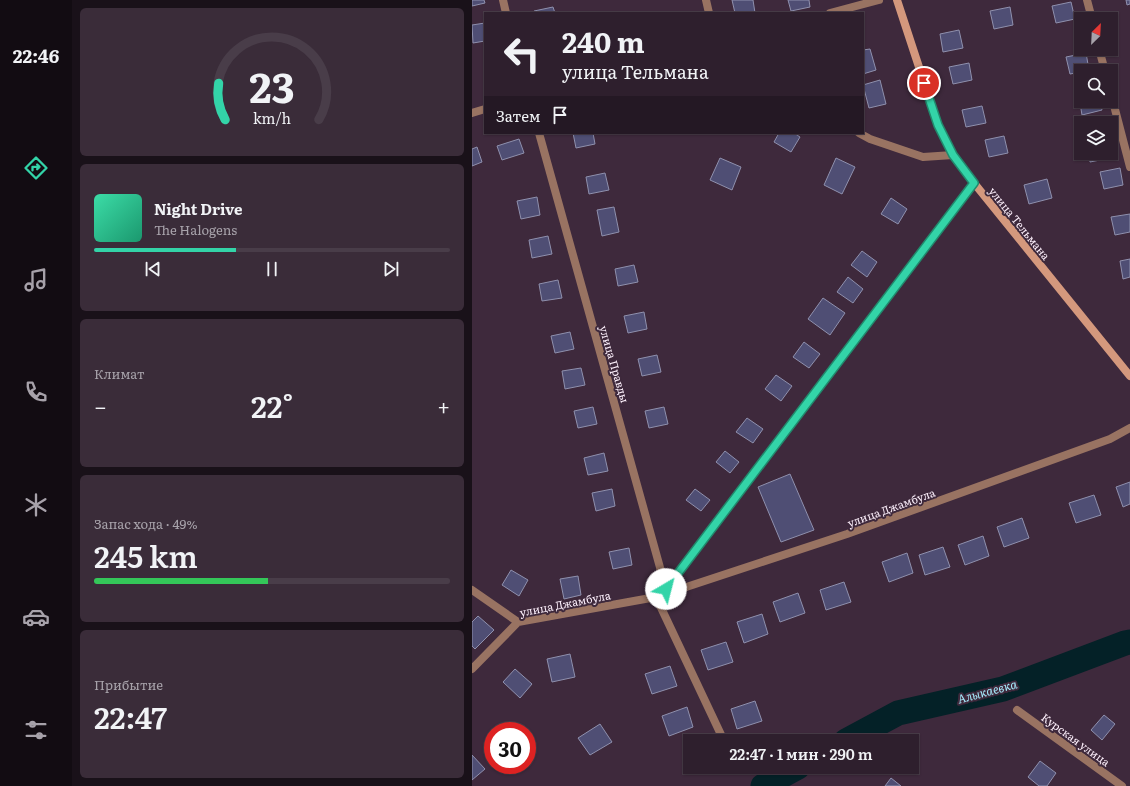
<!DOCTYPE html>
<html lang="ru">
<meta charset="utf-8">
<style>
:root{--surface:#2e1f2d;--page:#3a2c39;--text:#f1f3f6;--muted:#a7a2aa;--line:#493d49;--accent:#33d4a8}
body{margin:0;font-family:Literata,serif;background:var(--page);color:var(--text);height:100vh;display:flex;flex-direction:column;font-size:15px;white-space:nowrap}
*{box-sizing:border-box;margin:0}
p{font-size:13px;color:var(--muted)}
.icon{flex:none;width:22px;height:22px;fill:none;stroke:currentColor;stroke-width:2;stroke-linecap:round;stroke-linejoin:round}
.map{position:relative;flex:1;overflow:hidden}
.sheet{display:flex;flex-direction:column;gap:8px;padding:8px;background:#191119;width:400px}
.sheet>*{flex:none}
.hud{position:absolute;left:12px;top:12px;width:380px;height:122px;border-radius:0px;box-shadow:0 1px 3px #0004,0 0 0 1px var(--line);background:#2e1f2d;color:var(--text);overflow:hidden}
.needle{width:26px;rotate:24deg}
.fabs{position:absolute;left:602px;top:12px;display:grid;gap:8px}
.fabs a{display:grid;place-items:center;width:44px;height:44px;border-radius:0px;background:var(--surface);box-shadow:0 1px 3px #0004,0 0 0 1px var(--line);font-size:20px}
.speed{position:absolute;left:12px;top:722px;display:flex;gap:8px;font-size:20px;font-weight:700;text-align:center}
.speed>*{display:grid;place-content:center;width:52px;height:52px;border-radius:50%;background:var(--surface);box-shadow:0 1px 3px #0004,0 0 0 1px var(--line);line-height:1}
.speed .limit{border:6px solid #d22;background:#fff;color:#111}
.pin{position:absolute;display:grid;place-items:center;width:34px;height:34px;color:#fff;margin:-17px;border:2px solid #fff;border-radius:50%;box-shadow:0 1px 4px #0007}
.me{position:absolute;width:44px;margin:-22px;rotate:37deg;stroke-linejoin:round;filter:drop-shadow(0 0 3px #0008)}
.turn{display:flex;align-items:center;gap:14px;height:84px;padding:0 12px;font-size:18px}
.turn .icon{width:52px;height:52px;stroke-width:2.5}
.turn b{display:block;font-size:28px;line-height:34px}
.then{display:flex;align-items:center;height:38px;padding:0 12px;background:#0003;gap:8px;font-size:15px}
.big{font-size:30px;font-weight:600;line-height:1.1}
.sheet .card{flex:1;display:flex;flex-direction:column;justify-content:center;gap:6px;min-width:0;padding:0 14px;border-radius:6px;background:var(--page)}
.sheet .dial{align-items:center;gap:0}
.dial svg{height:104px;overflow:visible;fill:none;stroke:var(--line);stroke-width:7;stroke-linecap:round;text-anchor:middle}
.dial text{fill:var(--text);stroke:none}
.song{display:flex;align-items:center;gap:12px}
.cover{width:48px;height:48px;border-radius:6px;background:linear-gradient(135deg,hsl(160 70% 55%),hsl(160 70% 35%))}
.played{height:4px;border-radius:2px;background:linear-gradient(90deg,var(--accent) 40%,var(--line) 40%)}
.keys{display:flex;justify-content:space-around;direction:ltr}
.heat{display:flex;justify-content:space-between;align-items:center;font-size:22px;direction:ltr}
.charge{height:6px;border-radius:3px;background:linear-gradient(90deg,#34c759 49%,var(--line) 0)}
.trip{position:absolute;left:211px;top:734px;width:236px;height:40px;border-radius:0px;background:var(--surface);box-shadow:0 1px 3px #0004,0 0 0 1px var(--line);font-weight:600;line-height:40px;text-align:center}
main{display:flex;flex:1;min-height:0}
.tabs{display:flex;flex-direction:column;width:72px;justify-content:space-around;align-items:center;background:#120c12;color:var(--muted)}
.tabs .icon{width:28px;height:28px}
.tabs .current{color:var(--accent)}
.tabs b{font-size:18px;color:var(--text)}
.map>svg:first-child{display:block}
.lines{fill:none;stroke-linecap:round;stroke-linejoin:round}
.river{stroke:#042127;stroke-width:25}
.building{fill:#4f4e74;stroke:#8f90ad}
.minor{stroke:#997362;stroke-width:8}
.secondary{stroke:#d4987d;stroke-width:8}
.route-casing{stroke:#218a6d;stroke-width:10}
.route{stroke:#33d4a8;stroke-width:7}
.labels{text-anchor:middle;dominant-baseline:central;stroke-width:4;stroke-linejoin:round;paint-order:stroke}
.street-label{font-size:11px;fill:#fdf0fc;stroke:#3e293c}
.water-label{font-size:12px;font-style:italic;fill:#a4e8f9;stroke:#3e293c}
</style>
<main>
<nav class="tabs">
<b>22:46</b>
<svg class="icon current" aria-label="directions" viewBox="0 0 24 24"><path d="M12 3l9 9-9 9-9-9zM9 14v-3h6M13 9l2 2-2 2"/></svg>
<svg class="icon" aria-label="music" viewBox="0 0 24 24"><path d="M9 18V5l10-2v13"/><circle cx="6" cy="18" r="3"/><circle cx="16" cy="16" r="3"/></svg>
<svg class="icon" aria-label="phone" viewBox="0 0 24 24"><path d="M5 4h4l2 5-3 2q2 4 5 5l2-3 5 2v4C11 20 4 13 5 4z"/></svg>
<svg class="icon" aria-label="climate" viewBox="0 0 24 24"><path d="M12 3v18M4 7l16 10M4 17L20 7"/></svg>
<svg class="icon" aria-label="car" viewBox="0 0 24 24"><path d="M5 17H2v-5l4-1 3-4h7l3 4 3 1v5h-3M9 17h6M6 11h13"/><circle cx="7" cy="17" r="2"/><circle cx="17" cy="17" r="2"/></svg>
<svg class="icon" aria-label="filters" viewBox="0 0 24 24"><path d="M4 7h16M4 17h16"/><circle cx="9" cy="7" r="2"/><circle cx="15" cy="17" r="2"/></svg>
</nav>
<section class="sheet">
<div class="card dial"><svg viewBox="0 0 100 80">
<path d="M14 69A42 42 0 1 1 86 69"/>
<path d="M14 69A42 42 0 0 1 9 41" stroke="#33d4a8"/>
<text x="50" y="56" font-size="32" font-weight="700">23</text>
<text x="50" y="72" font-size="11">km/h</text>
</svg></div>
<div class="card">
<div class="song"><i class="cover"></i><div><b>Night Drive</b><p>The Halogens</p></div></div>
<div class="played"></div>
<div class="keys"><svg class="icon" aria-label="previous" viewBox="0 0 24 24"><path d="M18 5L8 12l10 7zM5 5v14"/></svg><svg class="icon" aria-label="pause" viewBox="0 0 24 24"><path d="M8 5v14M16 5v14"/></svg><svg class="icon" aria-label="next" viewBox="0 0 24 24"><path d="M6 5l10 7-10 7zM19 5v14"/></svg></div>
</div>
<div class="card"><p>Климат</p>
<div class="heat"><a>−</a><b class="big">22°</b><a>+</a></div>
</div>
<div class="card"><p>Запас хода · 49%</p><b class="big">245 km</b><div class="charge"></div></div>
<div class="card"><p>Прибытие</p><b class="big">22:47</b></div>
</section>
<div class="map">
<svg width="658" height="786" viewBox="0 0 658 786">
<rect width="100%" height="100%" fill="#3e293c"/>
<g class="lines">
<path class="river" d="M374 741 426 713 531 689 653 643 658 642
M291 786 326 767"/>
</g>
<path class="building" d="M0 0H12L13 3 0 6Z
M260 0H281L283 13H263Z
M316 0H337L338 7 319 11Z
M654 0H658V4L655 5Z
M599 2 603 19 584 23 580 6Z
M81 7 83 13H62V11Z
M538 7 541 25 522 29 518 11Z
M13 23V41L1 43 0 25Z
M487 30 491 48 471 52 468 34Z
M398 49 404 70 391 74V50Z
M614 53 617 70 609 71V72L598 74 594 57Z
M497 63 500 80 481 84 477 67Z
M408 80 414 104 397 108 391 85Z
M607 97H609V101H628L630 110 610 115Z
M510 106 514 123 494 127 490 110Z
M101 133H121L123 144 104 148Z
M307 133H322L328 137 319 152 302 142Z
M532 136 536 153 517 157 513 140Z
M47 139 52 153 30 160 25 146Z
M5 147 10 162 0 166V149Z
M617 153H637L638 158 618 162Z
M248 158 269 167 260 190 238 180Z
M364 158 383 167 370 194 352 185Z
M648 168 651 185 632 189 628 172Z
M133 173 137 190 117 194 114 177Z
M575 179 580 198 557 204 552 185Z
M65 197 68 215 49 219 45 201Z
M419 198 435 209 426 224 409 214Z
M142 207 147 232 130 236 125 210Z
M658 214V232L643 235 639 217Z
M76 236 80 254 60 258 57 240Z
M390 251 405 262 395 277 379 265Z
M658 259V277L651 279 648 261Z
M162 265 166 282 146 286 143 269Z
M376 277 391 289 381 303 365 292Z
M86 280 90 298 70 301 67 284Z
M351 298 373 313 358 335 336 319Z
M172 312 175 329 156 333 152 316Z
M98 332 102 349 83 353 79 336Z
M332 342 348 354 337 368 321 357Z
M185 355 189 372 170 376 166 359Z
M109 368 113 385 93 389 90 371Z
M304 375 320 386 309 401 293 389Z
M121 407 125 424 106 428 102 411Z
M192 407 196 424 177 428 173 411Z
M275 418 291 429 281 443 264 432Z
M253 451 267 462 258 473 244 462Z
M132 453 136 471 116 475 112 458Z
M318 474 342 530 309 542 286 487Z
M658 482V504L651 507 644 487Z
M140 489 143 506 124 511 120 493Z
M223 489 238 500 229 511 214 500Z
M622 495 629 515 604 523 597 503Z
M550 518 557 538 532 547 525 527Z
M511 536 517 556 493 565 486 545Z
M471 547 478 567 453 575 447 555Z
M157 548 160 565 141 569 137 552Z
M435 553 441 573 417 582 410 562Z
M39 570 56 580 47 596 30 585Z
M106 576 109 595 92 599 88 579Z
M372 582 379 602 354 610 348 590Z
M326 593 333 613 308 622 301 602Z
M290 614 296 634 272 643 265 622Z
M6 616 22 630 3 649 0 646V622Z
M254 642 261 662 236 670 229 650Z
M98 654 103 677 80 682 75 659Z
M198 666 205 686 180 694 173 674Z
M43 669 60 684 48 698 31 682Z
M283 701 290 721 265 729 259 709Z
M215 707 221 727 197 736 190 716Z
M632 715 643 724 630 740 619 730Z
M128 724 140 742 118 755 106 738Z
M55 743 60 750 55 753Z
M0 755 13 769 0 780Z
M568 761 584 773 575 786H567L556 777Z
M419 778 429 786H413Z"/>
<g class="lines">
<path class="minor" d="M31 0 34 13
M234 0 237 13
M615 0 620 19
M358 13 407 0
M627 49 633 71
M639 94 658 167
M0 113 13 109
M67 133 194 589 184 597 252 741
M387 133 398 139 451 157 481 155
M194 589 502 183
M0 590 46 622
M0 669 46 622 184 597 375 534 638 439 658 428
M545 710 650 786"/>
<path class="secondary" d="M425 0 466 125 481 155 502 183 658 376"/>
</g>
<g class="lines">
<g class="route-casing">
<path id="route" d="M194 589 502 183 481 155 466 125 452 83"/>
</g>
<use href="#route" class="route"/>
</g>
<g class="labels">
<g class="street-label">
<text transform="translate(548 223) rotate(51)">улица Тельмана</text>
<text transform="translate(143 364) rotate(74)">улица Правды</text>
<text transform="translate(419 507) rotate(-20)">улица Джамбула</text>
<text transform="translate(93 603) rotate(-11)">улица Джамбула</text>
<text transform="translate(604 739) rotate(36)">Курская улица</text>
</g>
<g class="water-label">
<text transform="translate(515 691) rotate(-15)">Алыкаевка</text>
</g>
</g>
</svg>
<div class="fabs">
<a><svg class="needle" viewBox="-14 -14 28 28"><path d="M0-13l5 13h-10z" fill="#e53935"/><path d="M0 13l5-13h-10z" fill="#a7a2aa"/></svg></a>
<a><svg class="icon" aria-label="search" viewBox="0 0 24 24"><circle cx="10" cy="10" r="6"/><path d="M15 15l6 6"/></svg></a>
<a><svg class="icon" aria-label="layers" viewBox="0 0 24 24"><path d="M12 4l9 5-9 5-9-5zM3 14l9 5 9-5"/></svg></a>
</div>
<div class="speed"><div class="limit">30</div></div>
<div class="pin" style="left:452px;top:83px;background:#d93025"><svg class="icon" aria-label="arrive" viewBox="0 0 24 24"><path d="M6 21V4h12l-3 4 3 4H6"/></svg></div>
<svg class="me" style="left:194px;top:589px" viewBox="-20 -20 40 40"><circle r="19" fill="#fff"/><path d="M0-13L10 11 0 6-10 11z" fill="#33d4a8"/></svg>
<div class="trip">22:47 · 1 мин · 290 m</div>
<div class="hud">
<div class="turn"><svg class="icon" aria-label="left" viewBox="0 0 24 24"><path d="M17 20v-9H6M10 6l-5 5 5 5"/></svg><div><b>240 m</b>улица Тельмана</div></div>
<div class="then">Затем<svg class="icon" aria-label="arrive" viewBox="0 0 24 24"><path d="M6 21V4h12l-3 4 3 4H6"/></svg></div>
</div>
</div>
</main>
